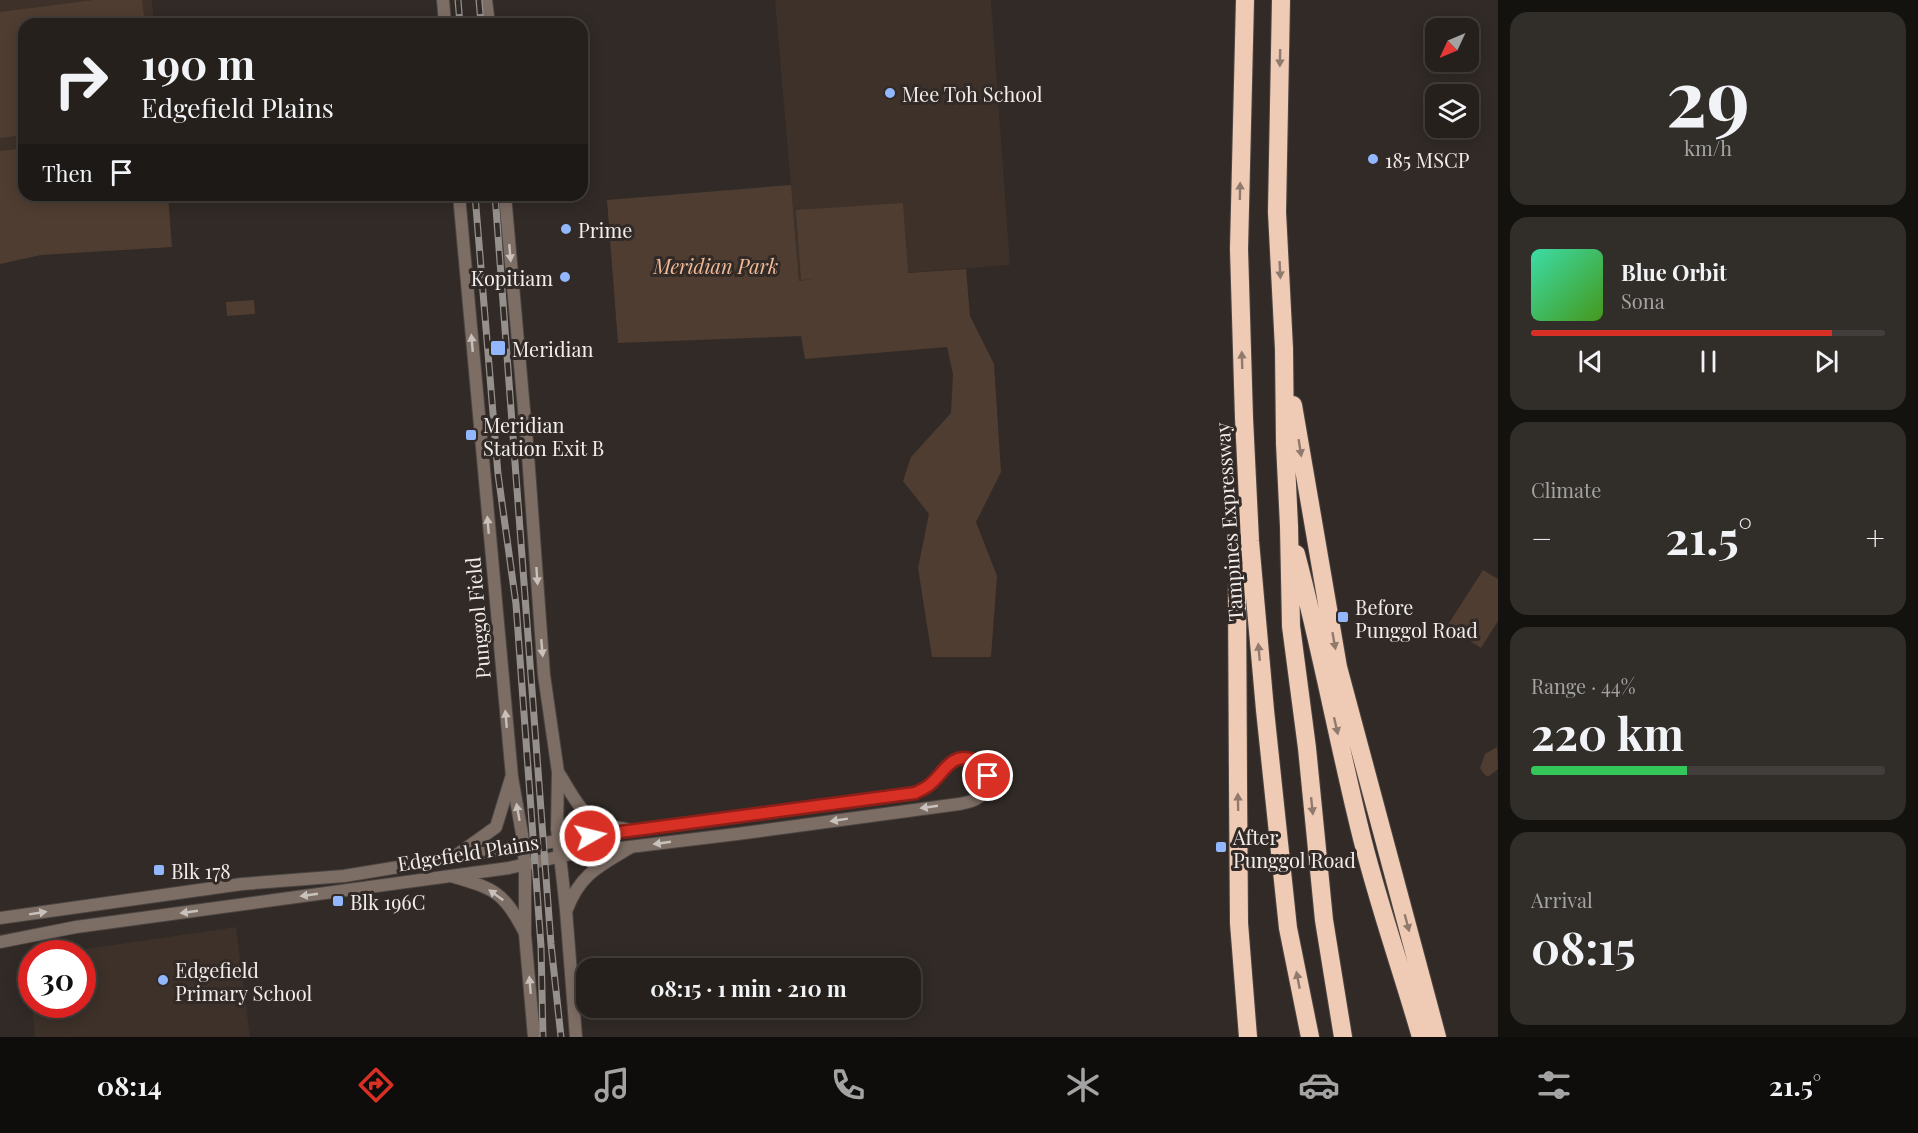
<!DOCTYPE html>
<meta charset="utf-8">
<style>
:root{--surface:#25201c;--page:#312d29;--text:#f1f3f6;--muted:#a3a3a3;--line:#423e3b;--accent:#d93025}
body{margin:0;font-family:"Playfair Display",serif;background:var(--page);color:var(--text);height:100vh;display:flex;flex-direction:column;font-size:22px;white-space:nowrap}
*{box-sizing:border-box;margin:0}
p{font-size:20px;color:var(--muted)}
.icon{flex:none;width:33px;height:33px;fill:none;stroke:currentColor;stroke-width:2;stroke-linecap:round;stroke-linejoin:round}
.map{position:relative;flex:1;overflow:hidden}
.side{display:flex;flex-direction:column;gap:12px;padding:12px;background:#14120f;width:420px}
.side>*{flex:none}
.top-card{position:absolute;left:18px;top:18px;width:570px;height:183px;border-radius:18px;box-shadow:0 3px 15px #0003,0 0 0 2px var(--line);background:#25201c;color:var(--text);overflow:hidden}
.needle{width:39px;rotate:226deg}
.fabs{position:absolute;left:1425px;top:18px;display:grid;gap:12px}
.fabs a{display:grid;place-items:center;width:54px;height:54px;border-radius:12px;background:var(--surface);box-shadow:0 3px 15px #0003,0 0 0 2px var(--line);font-size:30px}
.speed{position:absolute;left:18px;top:940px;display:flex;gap:12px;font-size:30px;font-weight:700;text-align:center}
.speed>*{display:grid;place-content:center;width:78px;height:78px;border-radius:50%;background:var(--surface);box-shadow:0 3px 15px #0003,0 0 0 2px var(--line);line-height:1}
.speed .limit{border:9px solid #d22;background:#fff;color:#111}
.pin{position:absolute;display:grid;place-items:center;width:51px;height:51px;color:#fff;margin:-26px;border:3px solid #fff;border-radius:50%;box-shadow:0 2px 6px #0007}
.me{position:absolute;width:66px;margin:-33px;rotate:82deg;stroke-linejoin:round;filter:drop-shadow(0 0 4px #0008)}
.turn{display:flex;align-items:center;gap:21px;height:126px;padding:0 24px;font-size:27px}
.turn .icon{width:78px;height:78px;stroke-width:2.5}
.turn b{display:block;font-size:42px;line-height:51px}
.then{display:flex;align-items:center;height:57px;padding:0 24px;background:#0003;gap:12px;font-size:22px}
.big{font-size:45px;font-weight:700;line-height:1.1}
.side .card{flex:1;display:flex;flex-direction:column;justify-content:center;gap:9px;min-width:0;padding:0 21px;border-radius:18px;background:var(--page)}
.side .dial{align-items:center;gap:0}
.dial b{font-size:78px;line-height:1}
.song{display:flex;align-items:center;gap:18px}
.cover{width:72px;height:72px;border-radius:9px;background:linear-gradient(135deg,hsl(160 70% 55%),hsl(100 70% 35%))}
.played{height:6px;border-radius:3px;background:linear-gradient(90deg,var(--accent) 85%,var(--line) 85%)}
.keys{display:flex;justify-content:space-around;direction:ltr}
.heat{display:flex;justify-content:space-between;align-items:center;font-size:33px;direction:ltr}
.charge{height:9px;border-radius:4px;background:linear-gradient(90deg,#34c759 44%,var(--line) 0)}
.trip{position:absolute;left:576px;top:958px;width:345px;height:60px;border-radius:18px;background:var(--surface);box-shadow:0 3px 15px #0003,0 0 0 2px var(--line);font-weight:700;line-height:60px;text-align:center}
.menu{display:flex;height:96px;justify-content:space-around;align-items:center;background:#0f0d0b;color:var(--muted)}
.menu .icon{width:42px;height:42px}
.menu .selected{color:var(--accent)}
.menu b{font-size:27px;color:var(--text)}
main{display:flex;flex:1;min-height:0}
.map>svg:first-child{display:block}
.built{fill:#3d3129}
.green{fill:#4f3d31}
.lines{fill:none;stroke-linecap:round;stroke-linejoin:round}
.minor-casing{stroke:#4c4542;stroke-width:14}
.tertiary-casing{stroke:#4c4542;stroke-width:14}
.motorway-casing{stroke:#4c4542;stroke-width:20}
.minor{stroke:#7d6e65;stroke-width:12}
.tertiary{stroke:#7d6e65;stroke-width:12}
.motorway{stroke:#efcab5;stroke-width:18}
.rail-casing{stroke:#96908d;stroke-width:7}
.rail{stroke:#312a26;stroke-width:4.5;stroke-dasharray:14;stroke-linecap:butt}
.oneway{fill:#907a6e}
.oneway2{fill:#c9c1bc}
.route-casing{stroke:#8d1f18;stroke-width:15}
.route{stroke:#d93025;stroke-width:10}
.poi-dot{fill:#93b7fd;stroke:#312a26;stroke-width:2}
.labels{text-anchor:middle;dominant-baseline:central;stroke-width:6;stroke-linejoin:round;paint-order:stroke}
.poi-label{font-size:20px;fill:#f2edeb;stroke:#312a26;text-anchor:start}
.park-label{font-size:20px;font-style:italic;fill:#f3ba97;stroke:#312a26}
.street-label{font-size:20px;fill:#f2edeb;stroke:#312a26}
</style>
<main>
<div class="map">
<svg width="1498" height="1037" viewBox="0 0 1498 1037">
<rect width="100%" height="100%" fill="#312a26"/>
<path class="built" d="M0 0H152L154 24H24V148L0 151Z
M775 0H991L1010 265 799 281Z
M236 927 250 1037H35L32 1005H82V954H51Z"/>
<path class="green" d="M94 0H142L145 24H24V135L0 138V12Z
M24 148V195H168L172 247 41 255 0 264V151Z
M791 185 799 281 813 279 801 280 796 210 903 203 908 273 966 269 970 316 994 364 1001 472 976 522 997 576 991 657H932L918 568 929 514 903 481 911 457 951 413 953 374 947 347 805 359 801 336 618 343 607 200Z
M254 300 255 314 227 316 226 302Z
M1483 570 1498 579V621L1481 648 1447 626Z
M1497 747 1498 769 1488 777 1484 774 1480 768 1485 754Z"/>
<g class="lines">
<g class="minor-casing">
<path id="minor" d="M0 918 242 884 344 876 569 839 901 795C911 794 919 792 927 787 940 778 946 759 963 758 987 757 997 786 976 799 971 802 964 803 959 804L737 834 571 854 509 868 76 927 0 942"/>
</g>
<g class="tertiary-casing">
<path id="tertiary" d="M443 0 445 24
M486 0 489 24
M459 195 512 777 522 834 525 865V934L534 1037
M505 195 528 455 544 675 558 772 557 829 566 910 576 1037
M558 772C570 790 581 817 603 824 612 827 622 828 631 830
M454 857 496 827 511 778
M451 876C495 889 503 891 525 933
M567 909C581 873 600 866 631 847"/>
</g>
<g class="motorway-casing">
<path id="motorway" d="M1245 0 1239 249 1244 418 1250 541 1265 710 1288 928 1310 1037
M1281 0 1277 212 1284 349 1285 443 1289 526 1291 626 1307 748 1324 920 1343 1037
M1293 405 1338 667 1437 1037
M1296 554C1320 644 1337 736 1359 826 1376 898 1401 967 1421 1037
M1246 555 1237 587 1238 783 1239 923 1248 1037"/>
</g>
<use href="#minor" class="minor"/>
<use href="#tertiary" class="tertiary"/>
<use href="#motorway" class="motorway"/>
<g class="rail-casing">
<path id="rail" d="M458 0 460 24
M479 0 481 24
M475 195 498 474 516 604 541 946 543 1037
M495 195 551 944 561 1037"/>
</g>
<use href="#rail" class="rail"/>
</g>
<defs><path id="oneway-solid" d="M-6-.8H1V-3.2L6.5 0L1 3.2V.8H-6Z" transform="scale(1.5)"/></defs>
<g class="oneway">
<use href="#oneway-solid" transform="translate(1280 58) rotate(91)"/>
<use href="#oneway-solid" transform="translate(1240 191) rotate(-89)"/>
<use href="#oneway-solid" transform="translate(1280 270) rotate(87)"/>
<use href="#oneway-solid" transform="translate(1242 360) rotate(-92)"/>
<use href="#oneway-solid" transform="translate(1300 448) rotate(81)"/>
<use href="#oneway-solid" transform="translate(1334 641) rotate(80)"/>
<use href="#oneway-solid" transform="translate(1259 652) rotate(-95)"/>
<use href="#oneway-solid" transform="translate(1336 726) rotate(77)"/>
<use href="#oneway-solid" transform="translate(1238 802) rotate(-91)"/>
<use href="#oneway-solid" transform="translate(1312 806) rotate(84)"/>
<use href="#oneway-solid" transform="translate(1407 923) rotate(75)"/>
<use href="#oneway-solid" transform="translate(1298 980) rotate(-101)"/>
</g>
<g class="oneway2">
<use href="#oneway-solid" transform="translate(510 253) rotate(85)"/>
<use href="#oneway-solid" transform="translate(472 343) rotate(-95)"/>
<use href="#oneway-solid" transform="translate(488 525) rotate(-95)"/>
<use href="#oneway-solid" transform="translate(537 576) rotate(86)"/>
<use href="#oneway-solid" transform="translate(542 648) rotate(85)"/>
<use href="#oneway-solid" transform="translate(506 719) rotate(-95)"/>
<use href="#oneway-solid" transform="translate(929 807) rotate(172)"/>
<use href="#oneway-solid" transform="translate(518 812) rotate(-100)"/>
<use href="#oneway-solid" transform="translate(839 820) rotate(171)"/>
<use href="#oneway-solid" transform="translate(662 843) rotate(172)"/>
<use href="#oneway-solid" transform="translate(309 895) rotate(172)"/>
<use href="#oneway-solid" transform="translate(496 895) rotate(-144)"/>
<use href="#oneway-solid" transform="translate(189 912) rotate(172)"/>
<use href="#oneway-solid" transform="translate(38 913) rotate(-9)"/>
<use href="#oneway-solid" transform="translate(530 985) rotate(-95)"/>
</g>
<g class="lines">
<g class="route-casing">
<path id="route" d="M590 836 915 793C919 791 924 789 928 786 943 776 950 751 973 760 981 763 985 768 988 776"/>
</g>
<use href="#route" class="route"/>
</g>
<g class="poi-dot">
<circle cx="890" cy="93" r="6"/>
<circle cx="1373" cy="159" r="6"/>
<circle cx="566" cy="229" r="6"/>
<circle cx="565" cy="277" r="6"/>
<rect x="490" y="340" width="16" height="16" rx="3"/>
<rect x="465" y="429" width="12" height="12" rx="3"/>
<rect x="1337" y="611" width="12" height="12" rx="3"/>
<rect x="1215" y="841" width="12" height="12" rx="3"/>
<rect x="153" y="864" width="12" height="12" rx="3"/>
<rect x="332" y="895" width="12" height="12" rx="3"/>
<circle cx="163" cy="980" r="6"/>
</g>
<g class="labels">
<g class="poi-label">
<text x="902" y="93">Mee Toh School</text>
<text x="1385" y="159">185 MSCP</text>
<text x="578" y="229">Prime</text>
<text x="553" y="277" text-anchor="end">Kopitiam</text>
<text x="512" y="348">Meridian</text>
<text x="483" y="424">Meridian<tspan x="483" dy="23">Station Exit B</tspan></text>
<text x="1355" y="606">Before<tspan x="1355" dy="23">Punggol Road</tspan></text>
<text x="1233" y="836">After<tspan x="1233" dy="23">Punggol Road</tspan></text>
<text x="171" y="870">Blk 178</text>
<text x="350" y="901">Blk 196C</text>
<text x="175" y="969">Edgefield<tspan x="175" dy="23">Primary School</tspan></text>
</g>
<g class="park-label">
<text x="716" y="265">Meridian Park</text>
</g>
<g class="street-label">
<text transform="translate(1228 522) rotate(-94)">Tampines Expressway</text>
<text transform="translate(477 618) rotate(-95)">Punggol Field</text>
<text transform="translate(468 852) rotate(-9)">Edgefield Plains</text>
</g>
</g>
</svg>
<div class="fabs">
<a><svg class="needle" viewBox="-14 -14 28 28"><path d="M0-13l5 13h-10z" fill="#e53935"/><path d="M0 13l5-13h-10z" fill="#a3a3a3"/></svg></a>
<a><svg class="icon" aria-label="layers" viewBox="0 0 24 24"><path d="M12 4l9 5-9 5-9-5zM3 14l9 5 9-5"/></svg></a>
</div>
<div class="speed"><div class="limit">30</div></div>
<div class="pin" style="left:988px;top:776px;background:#d93025"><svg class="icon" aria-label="arrive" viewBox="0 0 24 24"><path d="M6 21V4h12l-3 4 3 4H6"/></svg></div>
<svg class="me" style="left:590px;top:836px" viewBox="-20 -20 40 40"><circle r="17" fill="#d93025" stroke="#fff" stroke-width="3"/><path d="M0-11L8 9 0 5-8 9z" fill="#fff"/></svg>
<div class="trip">08:15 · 1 min · 210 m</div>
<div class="top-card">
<div class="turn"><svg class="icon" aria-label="right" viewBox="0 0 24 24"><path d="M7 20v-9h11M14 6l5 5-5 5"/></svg><div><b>190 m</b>Edgefield Plains</div></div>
<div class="then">Then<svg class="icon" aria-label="arrive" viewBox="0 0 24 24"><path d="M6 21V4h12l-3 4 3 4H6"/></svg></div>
</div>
</div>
<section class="side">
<div class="card dial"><b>29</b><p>km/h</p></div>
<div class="card">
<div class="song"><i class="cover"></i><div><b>Blue Orbit</b><p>Sona</p></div></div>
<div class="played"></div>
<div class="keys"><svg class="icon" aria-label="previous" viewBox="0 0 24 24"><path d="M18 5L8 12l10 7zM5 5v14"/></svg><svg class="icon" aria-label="pause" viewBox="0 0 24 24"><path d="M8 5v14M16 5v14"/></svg><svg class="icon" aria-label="next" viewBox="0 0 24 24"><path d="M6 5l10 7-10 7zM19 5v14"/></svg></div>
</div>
<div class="card"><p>Climate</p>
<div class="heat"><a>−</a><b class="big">21.5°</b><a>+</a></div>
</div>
<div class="card"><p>Range · 44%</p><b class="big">220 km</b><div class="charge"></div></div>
<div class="card"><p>Arrival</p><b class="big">08:15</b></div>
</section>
</main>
<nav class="menu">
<b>08:14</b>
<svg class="icon selected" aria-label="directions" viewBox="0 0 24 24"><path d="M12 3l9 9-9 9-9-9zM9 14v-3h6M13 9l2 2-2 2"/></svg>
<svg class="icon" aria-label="music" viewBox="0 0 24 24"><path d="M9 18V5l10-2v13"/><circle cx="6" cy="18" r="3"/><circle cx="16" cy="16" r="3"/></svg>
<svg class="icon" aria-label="phone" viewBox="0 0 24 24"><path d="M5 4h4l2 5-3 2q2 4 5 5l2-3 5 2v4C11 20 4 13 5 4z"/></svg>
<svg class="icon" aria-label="climate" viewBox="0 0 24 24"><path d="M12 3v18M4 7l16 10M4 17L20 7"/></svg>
<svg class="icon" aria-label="car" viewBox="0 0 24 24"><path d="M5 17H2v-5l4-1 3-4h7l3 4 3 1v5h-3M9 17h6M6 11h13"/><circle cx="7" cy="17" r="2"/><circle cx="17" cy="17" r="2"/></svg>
<svg class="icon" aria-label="filters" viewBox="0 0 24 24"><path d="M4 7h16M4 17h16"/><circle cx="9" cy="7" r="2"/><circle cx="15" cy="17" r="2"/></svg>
<b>21.5°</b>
</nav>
